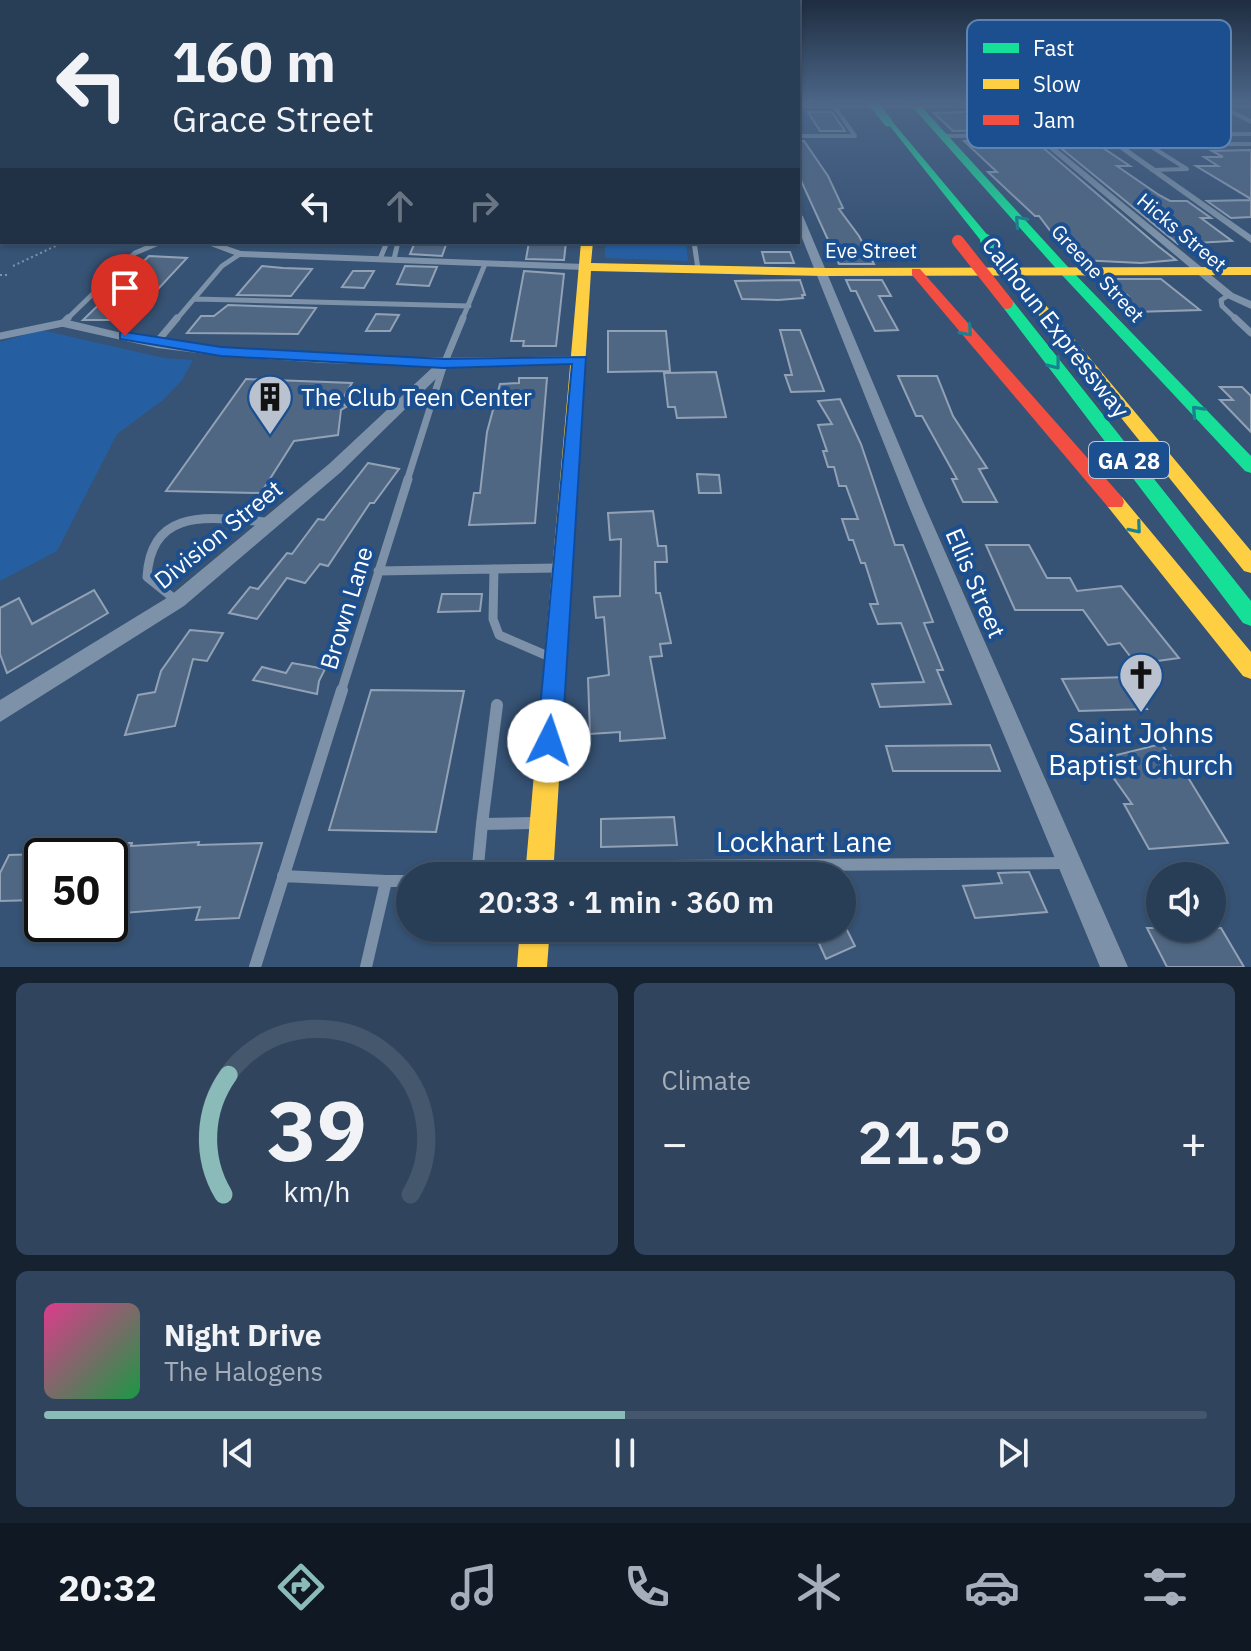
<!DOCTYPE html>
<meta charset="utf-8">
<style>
:root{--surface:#283e57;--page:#30455d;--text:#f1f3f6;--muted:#a5aeba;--line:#44576d;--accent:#8bbbb9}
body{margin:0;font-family:"IBM Plex Sans",sans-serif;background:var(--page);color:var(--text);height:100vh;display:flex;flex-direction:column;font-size:30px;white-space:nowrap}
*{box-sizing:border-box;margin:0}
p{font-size:26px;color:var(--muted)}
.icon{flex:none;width:44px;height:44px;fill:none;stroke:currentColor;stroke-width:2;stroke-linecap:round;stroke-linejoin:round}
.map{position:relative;height:967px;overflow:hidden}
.side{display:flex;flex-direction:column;gap:16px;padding:16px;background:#162230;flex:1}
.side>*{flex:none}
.banner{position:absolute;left:0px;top:0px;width:800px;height:244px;box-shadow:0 2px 6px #0004,0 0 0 2px var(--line);background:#283e57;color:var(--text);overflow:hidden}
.buttons{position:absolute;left:1146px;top:862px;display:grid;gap:16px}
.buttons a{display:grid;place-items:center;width:80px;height:80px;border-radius:50%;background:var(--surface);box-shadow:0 2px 6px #0004,0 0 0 2px var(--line);font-size:40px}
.speed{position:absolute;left:24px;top:838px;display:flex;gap:16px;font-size:40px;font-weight:700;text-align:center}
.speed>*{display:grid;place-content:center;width:104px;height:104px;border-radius:50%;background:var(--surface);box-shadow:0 2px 6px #0004,0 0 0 2px var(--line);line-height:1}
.speed .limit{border:4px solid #111;border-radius:12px;background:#fff;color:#111}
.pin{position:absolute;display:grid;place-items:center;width:68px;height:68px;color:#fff;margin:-82px -34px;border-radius:50% 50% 50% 0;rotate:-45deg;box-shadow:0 0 8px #0007}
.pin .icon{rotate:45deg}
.me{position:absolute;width:88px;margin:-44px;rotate:4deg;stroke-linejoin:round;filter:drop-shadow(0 0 6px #0008)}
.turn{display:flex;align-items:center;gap:28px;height:168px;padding:0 40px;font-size:36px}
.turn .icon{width:104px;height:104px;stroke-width:2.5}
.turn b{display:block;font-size:56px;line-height:68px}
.lanes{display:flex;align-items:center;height:76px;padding:0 40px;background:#0003;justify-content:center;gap:40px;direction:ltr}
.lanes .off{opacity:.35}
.big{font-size:60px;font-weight:600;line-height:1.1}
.side .tile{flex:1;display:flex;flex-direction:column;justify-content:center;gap:12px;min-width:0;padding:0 28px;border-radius:12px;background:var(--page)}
.side .dial{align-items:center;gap:0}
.dial svg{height:208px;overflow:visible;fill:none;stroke:var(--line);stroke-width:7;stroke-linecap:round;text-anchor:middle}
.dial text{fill:var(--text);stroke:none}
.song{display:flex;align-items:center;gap:24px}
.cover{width:96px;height:96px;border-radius:12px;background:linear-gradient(135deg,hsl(330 70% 55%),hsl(140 70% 35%))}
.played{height:8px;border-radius:4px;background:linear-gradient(90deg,var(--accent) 50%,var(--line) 50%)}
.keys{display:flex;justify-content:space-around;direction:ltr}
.heat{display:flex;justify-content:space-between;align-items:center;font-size:44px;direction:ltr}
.side .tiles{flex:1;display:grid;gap:16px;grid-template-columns:1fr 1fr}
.tile:last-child{grid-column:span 2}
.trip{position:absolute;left:396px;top:862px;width:460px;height:80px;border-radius:40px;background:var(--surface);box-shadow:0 2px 6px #0004,0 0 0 2px var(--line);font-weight:600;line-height:80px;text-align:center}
.dock{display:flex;height:128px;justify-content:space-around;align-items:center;background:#101923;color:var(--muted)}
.dock .icon{width:56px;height:56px}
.dock .selected{color:var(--accent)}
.dock b{font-size:36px;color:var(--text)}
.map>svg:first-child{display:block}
.green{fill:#265fa1}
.building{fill:#506783;stroke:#92a2b6;stroke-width:2}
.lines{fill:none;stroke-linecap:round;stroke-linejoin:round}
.path{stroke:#7d92a8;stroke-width:2;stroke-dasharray:2 3;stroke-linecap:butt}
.lane-far4{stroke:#7d92a8;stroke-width:4}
.lane-far3{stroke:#7d92a8;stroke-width:5}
.lane-far2{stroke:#7d92a8;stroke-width:7}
.lane-far1{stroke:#7d92a8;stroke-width:9}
.lane{stroke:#7d92a8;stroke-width:12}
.street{fill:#7d92a8;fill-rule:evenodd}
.fast{fill:#16e098;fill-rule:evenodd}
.slow{fill:#ffcf43;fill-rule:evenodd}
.jam{fill:#f24e42;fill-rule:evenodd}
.fast-bridge-far1{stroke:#16e098;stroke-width:9}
.fast-bridge{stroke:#16e098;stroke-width:12}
.jam-bridge{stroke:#f24e42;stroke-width:12}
.oneway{stroke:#198292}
.route{fill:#1a73e8;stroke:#114b97;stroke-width:2}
.labels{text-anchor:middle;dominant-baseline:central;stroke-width:8;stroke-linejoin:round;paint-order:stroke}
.far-street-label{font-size:20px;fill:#fff;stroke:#1b4f8f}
.shield{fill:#1b4f8f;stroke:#bbcadd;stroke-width:2}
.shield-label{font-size:22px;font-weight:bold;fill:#fff}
.street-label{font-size:24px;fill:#fff;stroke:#1b4f8f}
.poi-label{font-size:24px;fill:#fff;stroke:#1b4f8f;text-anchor:start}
.near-poi-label{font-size:28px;fill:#fff;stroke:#1b4f8f}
.near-street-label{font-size:28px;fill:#fff;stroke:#1b4f8f}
.key{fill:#1b4f8f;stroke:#5f84b1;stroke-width:2}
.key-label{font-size:22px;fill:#fff}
</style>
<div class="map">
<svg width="1251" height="967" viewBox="0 0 1251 967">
<rect width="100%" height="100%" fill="#365274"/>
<path class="green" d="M605 242H686L688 261 605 258Z
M41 330 164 358 193 360 182 380 163 400 117 434 57 551 0 581V342Z"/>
<path class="building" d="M808 112H832L845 131H820Z
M966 112H1000L1022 130 953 131 934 113Z
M1034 140 1158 246 1176 260 1141 263 1079 260 1061 245 1039 216H1035L988 172H997L964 141Z
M1051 140H1091L1130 166H1117L1159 195 1170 201H1187L1211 218H1201L1232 241 1178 244Z
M798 141H804L828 176 843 208 839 209 859 236 874 264H839L798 174Z
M1251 150V199L1196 166H1218L1204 157H1223L1212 151Z
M1251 200V217L1231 218 1207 201Z
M415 242H447L442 256 410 254Z
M529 242H566L564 260 526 259Z
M762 252H790L794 263H765Z
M149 256 187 258 133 316H118L114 320H83Z
M262 266 283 268 312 269 291 296 237 295Z
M405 266 437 267 429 286 397 284Z
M353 271H374L364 288 342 287Z
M524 271 564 274 556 346H523L524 341H511Z
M1110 279H1161L1200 310 1134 312 1116 296H1128Z
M800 280 805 295H802L803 298 778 300 742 299 735 281Z
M846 280H882L891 296H879L898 330 875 331 856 291H851Z
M228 305 316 308 298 334 187 333 201 316H214Z
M376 314 399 315 390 331H366Z
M780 330H800L824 391 791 392 785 375H792Z
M608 331H666L670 371 608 372Z
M716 372 726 417 677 418 675 407H668L664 373Z
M898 376H937L953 416 987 468 979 469 997 502H963L952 479H957L922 416H916Z
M519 378H547L535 523 469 525 474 493H480L487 432 500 384 519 383Z
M246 379 352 383 341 401 346 407 341 410 338 435 294 441 261 493 166 491Z
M1220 387H1242L1251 396V432L1220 400H1233Z
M840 399 861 444 895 545H903L933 622 924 623 943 670H937L951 704 880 707 872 684 924 682 901 623 878 624 870 604H878L865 563H861L853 540H849L842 519H858L846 486H839L834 467H828L823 451H827L818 425 832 424 818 401Z
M368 463 399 469 374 503H370L328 566 320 564 305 583 287 578 257 619 229 613 250 587 258 589 287 553 292 554 318 519 324 520Z
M697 474 719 475 721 493H699Z
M653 511 658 546H666L667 562H655L656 593H660L671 643 660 644 662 656 650 657 665 738 620 741V732L590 734 588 678 609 675 604 617 596 618 594 597 620 596 621 539 610 540 608 513Z
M986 545H1029L1047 578H1070L1077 591 1121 586 1179 658 1136 664 1120 643 1108 645 1083 610H1015Z
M94 590 108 613 7 673 0 654V608L19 598 32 624Z
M442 594H482L480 611 438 612Z
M190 630 223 633 207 661 193 659 175 726 125 735 138 695 155 692 161 671Z
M292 663 325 669 319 681 317 694 253 680 262 667 286 673Z
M1128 677 1147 709 1079 711 1062 679Z
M371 690 464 691 436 832 329 830Z
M1161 744 1189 779 1228 843 1149 849 1124 804H1132L1100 759Z
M990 745 1000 771H893L886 746Z
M674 817 677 845 601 847V819Z
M199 842 198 845 262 843 239 918 196 920 200 907 110 914V843H132L131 846Z
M42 854V888L36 900 0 901V873L9 855Z
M1029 872 1047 912 975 918 963 886 1002 883 998 873Z
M812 928H846L855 946 826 959Z
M1147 928H1221L1244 967H1167Z"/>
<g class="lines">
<path class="path" d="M13 266 64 242
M0 275H7"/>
<path class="lane-far4" d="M798 136H855L834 106
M943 136 1251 134
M1116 145 1147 144
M1152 170 1187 169 1147 144H1251"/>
<path class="lane-far3" d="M694 242 698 269
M380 259 387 242
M394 259 398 242
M1229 295 1221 300 1222 306 1237 320
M194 299 469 306
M66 320 135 253 161 242
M176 320 222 266 240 254
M462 320 485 264"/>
<path class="lane-far2" d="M1235 318 1251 333
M0 336 63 323 68 318
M156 343 177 318
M407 481 444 364 463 318"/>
<path class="lane-far1" d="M494 569 493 619 499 635 550 657
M378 571 558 568
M177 601 147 577C151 503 216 519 268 522
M341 692 408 479"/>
<path class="lane" d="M497 705 482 824 534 823
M548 867 1067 863
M283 876 386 881
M477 876 482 824
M255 967 342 690
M366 967 386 881H410"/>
<path class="street" d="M993 102H1000L1233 293 1251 301V309L1225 297Z
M1054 102H1061L1251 235V243Z
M1208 102H1217L1251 119V124Z
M0 175H2V181H0Z
M798 213 803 216 924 504 1128 967H1100L908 504 798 228Z
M200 242H215L241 251 584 264 589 267 584 270 240 257Z
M63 319C99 327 134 337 171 342 306 360 444 359 580 356L587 360 580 364 449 366 341 472 184 606 0 722V700L170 596 329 464 434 366 324 363 222 356 157 348 59 326 57 323Z"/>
<path class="fast" d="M816 102H824L826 106 819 108Z
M908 102 919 104 1069 268 1251 456V473L1245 471 1061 274Z
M885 120H891L990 238V242H982Z
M1007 299 1012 300 1251 601V626L1243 623 1002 306V300Z"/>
<path class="slow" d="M581 242H593L591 263 823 268 1251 267V275L823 276 591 271 553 876H525Z
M1038 301 1043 302 1251 551V573L1244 571 1033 308V302Z
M1115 495 1122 497 1251 652V679L1243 676 1108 507 1106 502 1108 497Z
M520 928H550L547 967H517Z"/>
<path class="jam" d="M798 104H1251V108H798Z
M912 269H920L1122 497 1124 502 1122 507H1108L912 275Z"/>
<path class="fast-bridge-far1" d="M872 102 888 122"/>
<path class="fast-bridge" d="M986 240 1038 305"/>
<path class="jam-bridge" d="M958 241 1007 303"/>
</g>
<defs><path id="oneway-chevron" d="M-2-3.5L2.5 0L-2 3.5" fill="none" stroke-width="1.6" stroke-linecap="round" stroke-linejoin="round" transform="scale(2)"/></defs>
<g class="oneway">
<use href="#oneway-chevron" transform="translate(1020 221) rotate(-132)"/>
<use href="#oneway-chevron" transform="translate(967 331) rotate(49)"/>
<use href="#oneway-chevron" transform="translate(1055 364) rotate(52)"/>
<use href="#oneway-chevron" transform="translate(1197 411) rotate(-133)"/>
<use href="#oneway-chevron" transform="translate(1136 528) rotate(50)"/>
</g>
<linearGradient id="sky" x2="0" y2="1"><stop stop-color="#1e2d40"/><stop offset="0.43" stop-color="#4c6688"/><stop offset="1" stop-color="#4c6688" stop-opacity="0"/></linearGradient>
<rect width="1251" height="237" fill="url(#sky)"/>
<path class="route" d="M125 332 221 347 444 359 586 357 562 741 558 749 549 753 540 749 537 741 572 364 444 368 221 356 120 339V333Z"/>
<defs>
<g id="building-pin" transform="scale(2.3)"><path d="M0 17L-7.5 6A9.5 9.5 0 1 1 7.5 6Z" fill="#b9c2ce" stroke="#1b4f8f"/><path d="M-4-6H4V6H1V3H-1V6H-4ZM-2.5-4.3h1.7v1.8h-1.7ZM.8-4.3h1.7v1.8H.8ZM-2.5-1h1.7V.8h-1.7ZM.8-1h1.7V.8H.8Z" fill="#111"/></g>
<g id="church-pin" transform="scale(2.3)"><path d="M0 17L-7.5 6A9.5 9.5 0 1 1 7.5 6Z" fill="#b9c2ce" stroke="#1b4f8f"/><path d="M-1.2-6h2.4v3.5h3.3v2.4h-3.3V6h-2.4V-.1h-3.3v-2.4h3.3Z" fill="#111"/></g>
</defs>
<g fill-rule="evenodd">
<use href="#building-pin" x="270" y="397"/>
<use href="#church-pin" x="1141" y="675"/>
</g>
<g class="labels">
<g class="far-street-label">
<text transform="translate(1182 232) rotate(40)">Hicks Street</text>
<text x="871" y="250">Eve Street</text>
<text transform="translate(1098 273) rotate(47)">Greene Street</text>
</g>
<rect class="shield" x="1089" y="442" width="80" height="36" rx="6"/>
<g class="shield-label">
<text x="1129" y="460">GA 28</text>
</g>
<g class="street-label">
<text transform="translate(1056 327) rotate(52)">Calhoun Expressway</text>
<text transform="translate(218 534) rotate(-39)">Division Street</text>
<text transform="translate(976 583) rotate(67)">Ellis Street</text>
<text transform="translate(346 608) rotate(-73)">Brown Lane</text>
</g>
<g class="poi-label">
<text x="301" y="397">The Club Teen Center</text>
</g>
<g class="near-poi-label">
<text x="1141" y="732">Saint Johns<tspan x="1141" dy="32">Baptist Church</tspan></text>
</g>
<g class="near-street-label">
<text x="804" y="841">Lockhart Lane</text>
</g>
</g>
<rect x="967" y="20" width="264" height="128" rx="12" class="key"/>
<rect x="983" y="43" width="36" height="10" fill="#16e098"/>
<rect x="983" y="79" width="36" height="10" fill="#ffcf43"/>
<rect x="983" y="115" width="36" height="10" fill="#f24e42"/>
<g class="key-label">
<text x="1033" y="56">Fast</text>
<text x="1033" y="92">Slow</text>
<text x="1033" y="128">Jam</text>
</g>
</svg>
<div class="buttons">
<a><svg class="icon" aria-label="sound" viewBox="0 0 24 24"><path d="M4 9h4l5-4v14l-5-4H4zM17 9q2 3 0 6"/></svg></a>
</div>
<div class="speed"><div class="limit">50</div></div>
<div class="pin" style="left:125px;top:336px;background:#d93025"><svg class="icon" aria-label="arrive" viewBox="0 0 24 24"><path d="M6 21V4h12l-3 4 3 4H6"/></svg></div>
<svg class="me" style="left:549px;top:741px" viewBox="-20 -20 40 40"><circle r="19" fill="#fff"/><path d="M0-13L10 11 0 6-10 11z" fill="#1a73e8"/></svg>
<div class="trip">20:33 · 1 min · 360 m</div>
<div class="banner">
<div class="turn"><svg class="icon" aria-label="left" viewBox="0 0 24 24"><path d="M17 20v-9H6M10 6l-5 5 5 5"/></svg><div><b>160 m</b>Grace Street</div></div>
<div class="lanes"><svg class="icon" aria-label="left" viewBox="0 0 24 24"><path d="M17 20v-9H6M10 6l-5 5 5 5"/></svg><svg class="icon off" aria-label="ahead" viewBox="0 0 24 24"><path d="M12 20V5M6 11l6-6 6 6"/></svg><svg class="icon off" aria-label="right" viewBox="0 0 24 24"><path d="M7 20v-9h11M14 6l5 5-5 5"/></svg></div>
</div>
</div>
<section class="side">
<div class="tiles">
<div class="tile dial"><svg viewBox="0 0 100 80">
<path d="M14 69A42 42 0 1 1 86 69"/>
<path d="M14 69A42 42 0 0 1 16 23" stroke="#8bbbb9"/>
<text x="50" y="56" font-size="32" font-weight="700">39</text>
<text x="50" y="72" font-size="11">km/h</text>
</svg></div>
<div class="tile"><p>Climate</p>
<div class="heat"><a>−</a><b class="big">21.5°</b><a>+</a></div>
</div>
<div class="tile">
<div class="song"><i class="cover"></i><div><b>Night Drive</b><p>The Halogens</p></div></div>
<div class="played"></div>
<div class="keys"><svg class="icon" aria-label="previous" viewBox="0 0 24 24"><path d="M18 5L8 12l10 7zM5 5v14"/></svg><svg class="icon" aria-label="pause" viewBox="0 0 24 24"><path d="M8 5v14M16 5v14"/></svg><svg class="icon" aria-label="next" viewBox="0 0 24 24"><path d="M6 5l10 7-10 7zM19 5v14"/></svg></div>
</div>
</div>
</section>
<nav class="dock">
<b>20:32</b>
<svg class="icon selected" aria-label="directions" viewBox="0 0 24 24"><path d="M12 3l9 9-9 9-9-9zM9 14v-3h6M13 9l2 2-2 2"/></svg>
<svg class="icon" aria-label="music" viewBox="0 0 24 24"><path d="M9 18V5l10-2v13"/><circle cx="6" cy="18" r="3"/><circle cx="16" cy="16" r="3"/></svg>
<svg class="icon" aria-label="phone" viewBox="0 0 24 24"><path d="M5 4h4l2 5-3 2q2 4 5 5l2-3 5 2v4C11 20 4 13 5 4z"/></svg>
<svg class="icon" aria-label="climate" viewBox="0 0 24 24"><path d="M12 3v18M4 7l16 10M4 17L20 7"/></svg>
<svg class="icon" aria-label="car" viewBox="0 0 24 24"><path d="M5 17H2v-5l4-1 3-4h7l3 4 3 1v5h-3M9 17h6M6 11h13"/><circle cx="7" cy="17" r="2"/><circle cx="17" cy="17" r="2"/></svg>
<svg class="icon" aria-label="filters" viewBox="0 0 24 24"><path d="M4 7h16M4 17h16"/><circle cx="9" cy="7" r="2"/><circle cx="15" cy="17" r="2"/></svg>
</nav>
